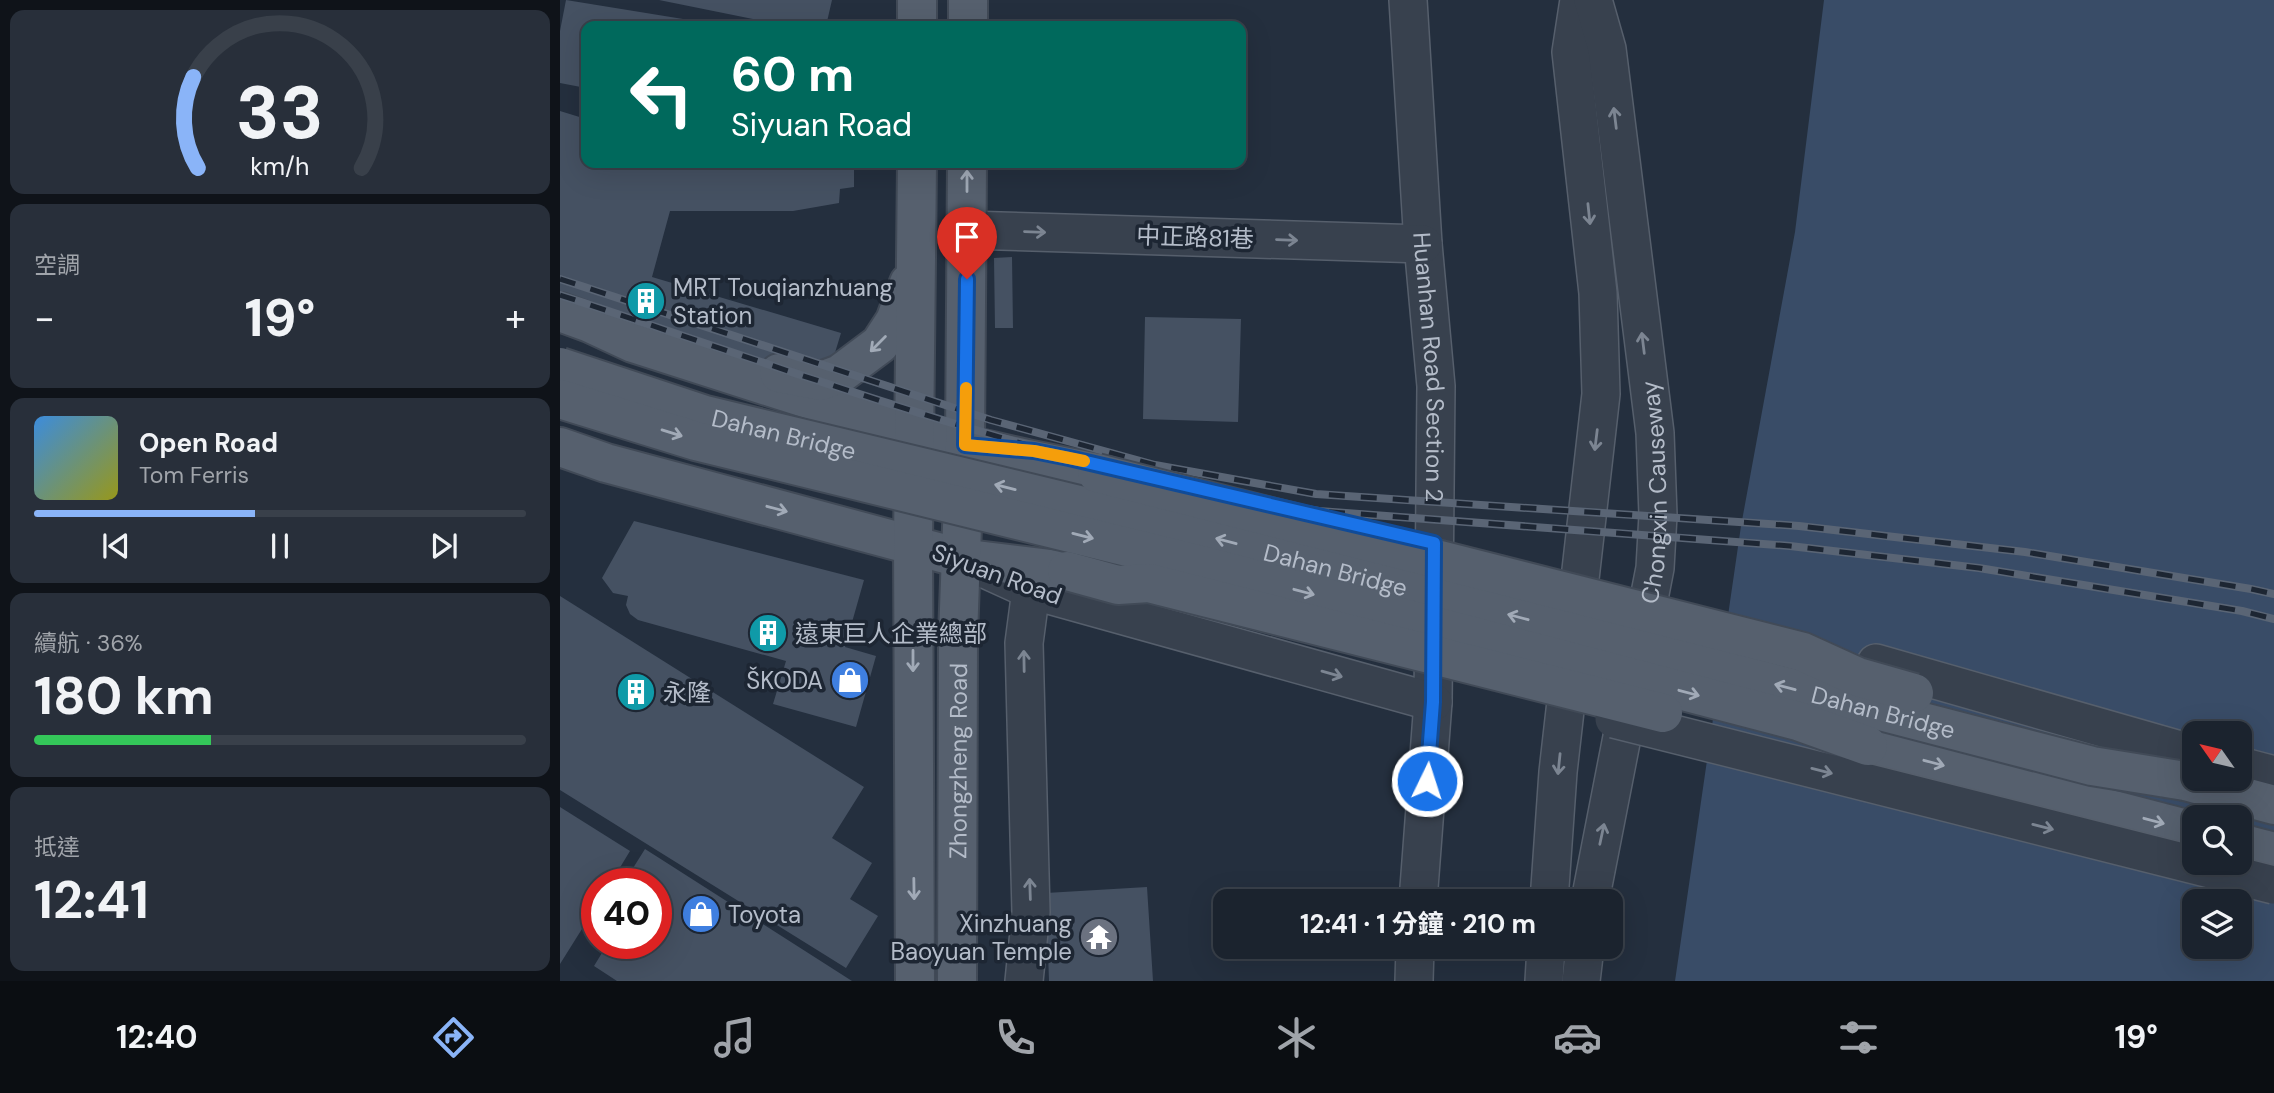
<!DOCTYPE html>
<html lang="zh-TW">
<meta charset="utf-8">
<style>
:root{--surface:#1b232e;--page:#282f3a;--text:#f1f3f6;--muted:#a0a4aa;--line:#39404a;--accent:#8ab4f8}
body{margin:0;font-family:"DM Sans","Noto Sans TC",sans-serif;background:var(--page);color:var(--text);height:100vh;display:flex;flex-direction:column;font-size:26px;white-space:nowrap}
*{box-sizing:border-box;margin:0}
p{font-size:23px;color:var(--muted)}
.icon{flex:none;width:38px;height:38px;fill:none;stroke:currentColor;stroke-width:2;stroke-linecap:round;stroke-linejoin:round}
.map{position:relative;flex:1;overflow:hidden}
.details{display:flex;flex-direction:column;gap:10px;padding:10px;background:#0f1319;width:560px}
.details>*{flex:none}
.banner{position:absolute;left:21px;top:21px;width:665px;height:147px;border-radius:14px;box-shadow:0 7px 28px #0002,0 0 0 2px var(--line);background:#00695c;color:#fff;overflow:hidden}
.needle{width:46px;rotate:304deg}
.controls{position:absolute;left:1622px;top:721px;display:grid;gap:14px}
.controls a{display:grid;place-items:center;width:70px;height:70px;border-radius:14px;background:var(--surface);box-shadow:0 7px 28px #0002,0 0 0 2px var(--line);font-size:35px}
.speed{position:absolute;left:21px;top:868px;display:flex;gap:14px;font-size:35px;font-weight:700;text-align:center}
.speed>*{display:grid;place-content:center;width:91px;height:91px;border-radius:50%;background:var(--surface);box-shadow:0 7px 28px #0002,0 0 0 2px var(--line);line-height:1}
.speed .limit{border:10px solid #d22;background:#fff;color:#111}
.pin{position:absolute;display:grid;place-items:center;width:60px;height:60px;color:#fff;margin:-72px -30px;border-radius:50% 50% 50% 0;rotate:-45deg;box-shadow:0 0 7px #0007}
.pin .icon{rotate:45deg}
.me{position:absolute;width:77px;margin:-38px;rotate:4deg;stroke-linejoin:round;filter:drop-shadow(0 0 5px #0008)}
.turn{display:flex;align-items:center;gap:24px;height:147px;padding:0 35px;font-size:32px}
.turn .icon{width:91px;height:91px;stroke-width:2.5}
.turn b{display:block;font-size:49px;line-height:60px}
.big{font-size:52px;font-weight:700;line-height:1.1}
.details .widget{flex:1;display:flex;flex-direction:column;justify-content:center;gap:10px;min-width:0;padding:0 24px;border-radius:14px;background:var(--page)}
.details .dial{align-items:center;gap:0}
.dial svg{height:182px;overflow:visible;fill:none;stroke:var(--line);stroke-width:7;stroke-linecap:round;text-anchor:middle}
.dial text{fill:var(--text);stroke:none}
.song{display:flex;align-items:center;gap:21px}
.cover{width:84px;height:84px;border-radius:10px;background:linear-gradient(135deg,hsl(210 70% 55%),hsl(60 70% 35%))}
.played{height:7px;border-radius:4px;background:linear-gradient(90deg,var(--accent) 45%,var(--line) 45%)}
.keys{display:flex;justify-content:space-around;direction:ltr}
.heat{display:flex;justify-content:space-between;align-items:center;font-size:38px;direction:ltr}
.charge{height:10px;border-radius:5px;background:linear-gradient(90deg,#34c759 36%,var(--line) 0)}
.trip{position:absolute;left:653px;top:889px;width:410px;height:70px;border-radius:14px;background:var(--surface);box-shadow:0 7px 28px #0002,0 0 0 2px var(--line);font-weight:700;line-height:70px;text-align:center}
.tab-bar{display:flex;height:112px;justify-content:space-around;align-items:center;background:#0b0e12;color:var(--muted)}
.tab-bar .icon{width:49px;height:49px}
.tab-bar .current{color:var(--accent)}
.tab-bar b{font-size:32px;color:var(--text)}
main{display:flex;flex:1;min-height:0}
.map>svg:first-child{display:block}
.water{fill:#394c67;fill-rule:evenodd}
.building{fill:#455162}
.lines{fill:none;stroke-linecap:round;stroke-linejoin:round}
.minor-casing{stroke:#565f6c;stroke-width:40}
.major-casing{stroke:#414a57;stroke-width:42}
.minor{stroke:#38414e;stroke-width:37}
.major{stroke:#56606e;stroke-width:38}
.rail-casing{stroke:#5a6575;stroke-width:8}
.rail{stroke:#1d2633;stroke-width:5;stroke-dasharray:16;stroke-linecap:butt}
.minor-bridge-casing{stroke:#565f6c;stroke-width:40;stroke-linecap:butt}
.major-bridge-casing{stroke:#414a57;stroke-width:42;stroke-linecap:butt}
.minor-bridge{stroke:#38414e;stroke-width:37}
.major-bridge{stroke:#56606e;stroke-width:38}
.oneway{stroke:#7c8592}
.oneway2{stroke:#a1aab7}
.route-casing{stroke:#114b97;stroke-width:18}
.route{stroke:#1a73e8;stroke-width:12}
.slow{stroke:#f59e0b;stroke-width:12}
.labels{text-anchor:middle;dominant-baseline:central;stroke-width:7;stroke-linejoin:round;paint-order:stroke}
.street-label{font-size:24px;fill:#b4bcc9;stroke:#1d2633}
.poi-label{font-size:24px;fill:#b4bcc9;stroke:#1d2633;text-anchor:start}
</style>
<main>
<section class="details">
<div class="widget dial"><svg viewBox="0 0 100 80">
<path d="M14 69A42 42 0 1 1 86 69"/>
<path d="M14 69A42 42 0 0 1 12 29" stroke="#8ab4f8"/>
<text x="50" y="56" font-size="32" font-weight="700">33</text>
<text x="50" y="72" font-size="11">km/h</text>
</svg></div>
<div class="widget"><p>空調</p>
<div class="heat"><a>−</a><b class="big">19°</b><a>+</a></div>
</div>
<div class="widget">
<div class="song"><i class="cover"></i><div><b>Open Road</b><p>Tom Ferris</p></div></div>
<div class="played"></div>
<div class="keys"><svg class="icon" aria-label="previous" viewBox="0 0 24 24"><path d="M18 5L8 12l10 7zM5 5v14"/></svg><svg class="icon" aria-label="pause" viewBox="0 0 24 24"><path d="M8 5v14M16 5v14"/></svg><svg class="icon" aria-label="next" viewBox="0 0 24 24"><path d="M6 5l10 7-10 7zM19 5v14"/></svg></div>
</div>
<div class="widget"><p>續航 · 36%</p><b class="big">180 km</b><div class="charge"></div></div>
<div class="widget"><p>抵達</p><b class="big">12:41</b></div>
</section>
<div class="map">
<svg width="1714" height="981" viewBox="0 0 1714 981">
<rect width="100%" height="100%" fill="#242f3e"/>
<path class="water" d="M1264 0H1714V981H1115L1181 526 1235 232ZM1634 733H1680V779H1634ZM1634 817H1680V863H1634ZM1634 901H1680V947H1634Z"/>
<path class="building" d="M6 0 160 25V26H26V88L0 83V31Z
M99 0H272L266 26H228Z
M0 111 26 119V163H294V187L280 189 279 203 233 211H110L92 277 281 333 260 402 0 325Z
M452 257 453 328H435L434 258Z
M585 317 681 319 678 422 583 419Z
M74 521 304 580 285 647 316 656 296 727 213 704 226 661 78 620 70 614 66 605 68 596 53 593 42 578Z
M0 596 304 787 272 838 312 863 290 899 318 916 286 968 0 790Z
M0 807 70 851 50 884H37V905L0 964Z
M85 849 292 981H57L34 966 48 943H96V884H63Z
M587 887 593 981H489L486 893Z"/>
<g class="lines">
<g class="minor-casing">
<g id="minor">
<path id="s1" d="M848 0 863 244 876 386 873 702 858 901"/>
<path d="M406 230 863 244"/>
<path d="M414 564 471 590 873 702"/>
<path d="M1316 663 1634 754"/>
<path d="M1680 766 1714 775"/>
<path d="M989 901 998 772 1041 394 1038 293 1011 52 1019 0"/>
<path id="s2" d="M1030 901 1095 568 1098 515 1095 433 1047 49 1033 0"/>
<path d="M464 981 471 912 464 643 471 590"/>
<path d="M854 981 855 947"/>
<path d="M984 981 986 947"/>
<path d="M1021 981 1025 947"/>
</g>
</g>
<g class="major-casing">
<g id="major">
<path d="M357 0V26"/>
<path d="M408 26V0"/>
<path d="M0 312 30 323 73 343 354 433 467 459 537 473"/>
<path d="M219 373 261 381 280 374 320 344 335 321 349 283"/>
<path d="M0 447 46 463 400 558 507 571"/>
<path d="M1308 746 1634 831"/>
<path d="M1625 781 1714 805"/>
<path d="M1680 843 1714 852"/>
<path d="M355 981 353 544 357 163"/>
<path id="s3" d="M397 981 398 636 405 445 407 163"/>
</g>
</g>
<use href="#minor" class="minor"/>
<use href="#major" class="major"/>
<g class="rail-casing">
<path id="rail" d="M0 279 431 420 595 465 756 494 1239 526 1465 552 1691 589 1714 594
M0 295C250 377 499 469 759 511L1230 546 1419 568 1682 611 1714 619"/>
</g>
<use href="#rail" class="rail"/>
<g class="minor-bridge-casing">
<path id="minor-bridge" d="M1054 719 1714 885"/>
</g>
<g class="major-bridge-casing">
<g id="major-bridge">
<path id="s4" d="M0 367 145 415 639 534 1532 766 1625 781"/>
<path d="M0 399 136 441 649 567 1238 721 1308 746"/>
<path d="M537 473 1243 652 1298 677 1354 693"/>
<path d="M507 571 558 585 589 583 1103 713"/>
</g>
</g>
<use href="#minor-bridge" class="minor-bridge"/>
<use href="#major-bridge" class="major-bridge"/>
</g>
<defs><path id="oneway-shaft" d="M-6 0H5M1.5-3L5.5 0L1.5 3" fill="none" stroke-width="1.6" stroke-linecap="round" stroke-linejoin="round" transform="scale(1.75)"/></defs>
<g class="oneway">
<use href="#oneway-shaft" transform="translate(1055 118) rotate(-97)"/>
<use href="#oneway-shaft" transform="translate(1029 214) rotate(84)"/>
<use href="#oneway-shaft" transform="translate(475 232) rotate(2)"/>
<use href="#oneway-shaft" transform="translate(727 240) rotate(2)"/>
<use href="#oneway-shaft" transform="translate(1083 343) rotate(-97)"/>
<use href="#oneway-shaft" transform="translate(1036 440) rotate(97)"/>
<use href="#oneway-shaft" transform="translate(464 661) rotate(-91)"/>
<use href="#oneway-shaft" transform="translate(772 674) rotate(16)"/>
<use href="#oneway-shaft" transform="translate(999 764) rotate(96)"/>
<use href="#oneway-shaft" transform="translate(1262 771) rotate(14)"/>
<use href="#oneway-shaft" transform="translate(1483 827) rotate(14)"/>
<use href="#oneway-shaft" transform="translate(1042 834) rotate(-78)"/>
<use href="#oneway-shaft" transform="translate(470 889) rotate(-92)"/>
</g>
<g class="oneway2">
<use href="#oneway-shaft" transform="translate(407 181) rotate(-90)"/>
<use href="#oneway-shaft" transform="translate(318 344) rotate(135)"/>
<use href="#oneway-shaft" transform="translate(112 433) rotate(17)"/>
<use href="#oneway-shaft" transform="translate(445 487) rotate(-166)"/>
<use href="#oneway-shaft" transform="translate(217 509) rotate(15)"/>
<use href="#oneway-shaft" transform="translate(523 536) rotate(14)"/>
<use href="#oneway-shaft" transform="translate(666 541) rotate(-165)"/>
<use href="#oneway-shaft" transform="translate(744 592) rotate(15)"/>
<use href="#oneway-shaft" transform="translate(958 617) rotate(-165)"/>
<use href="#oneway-shaft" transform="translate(353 661) rotate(90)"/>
<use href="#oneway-shaft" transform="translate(1225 687) rotate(-165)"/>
<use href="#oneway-shaft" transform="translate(1129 693) rotate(15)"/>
<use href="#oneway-shaft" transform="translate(1374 763) rotate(15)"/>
<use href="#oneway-shaft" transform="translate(1594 821) rotate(15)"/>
<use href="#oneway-shaft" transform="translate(354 889) rotate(89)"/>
</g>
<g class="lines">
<g class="route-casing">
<path id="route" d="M407 279 405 445 474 451 509 458 874 543 873 702 867 781"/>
</g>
<use href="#route" class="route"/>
<path class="slow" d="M406 388 405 445 474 451 524 461"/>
</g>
<defs>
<g id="building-disc" transform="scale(2.0125)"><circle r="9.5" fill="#0f9aa8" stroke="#1d2633"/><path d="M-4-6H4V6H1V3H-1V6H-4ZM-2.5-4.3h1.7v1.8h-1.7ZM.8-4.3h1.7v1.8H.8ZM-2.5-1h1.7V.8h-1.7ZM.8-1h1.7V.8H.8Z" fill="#fff"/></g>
<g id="shop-disc" transform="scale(2.0125)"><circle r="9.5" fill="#3f7fe0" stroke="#1d2633"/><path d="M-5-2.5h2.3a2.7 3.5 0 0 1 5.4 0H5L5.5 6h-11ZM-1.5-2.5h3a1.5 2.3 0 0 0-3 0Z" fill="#fff"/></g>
<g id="temple-disc" transform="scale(2.0125)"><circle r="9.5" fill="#6b7280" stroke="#1d2633"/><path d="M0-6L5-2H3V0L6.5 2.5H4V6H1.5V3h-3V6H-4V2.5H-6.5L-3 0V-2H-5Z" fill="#fff"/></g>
</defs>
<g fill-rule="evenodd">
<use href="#building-disc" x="86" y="301"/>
<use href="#building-disc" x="208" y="633"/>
<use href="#shop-disc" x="290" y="680"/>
<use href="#building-disc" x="76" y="692"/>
<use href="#shop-disc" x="141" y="914"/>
<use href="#temple-disc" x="539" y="937"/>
</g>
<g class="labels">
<g class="street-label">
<text transform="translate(635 237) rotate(2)">中正路81巷</text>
<text stroke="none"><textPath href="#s1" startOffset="368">Huanhan Road Section 2</textPath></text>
<text stroke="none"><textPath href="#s4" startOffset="234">Dahan Bridge</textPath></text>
<text stroke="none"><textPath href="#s2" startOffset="415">Chongxin Causeway</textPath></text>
<text stroke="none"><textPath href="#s4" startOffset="802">Dahan Bridge</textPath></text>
<text transform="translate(437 574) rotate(20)">Siyuan Road</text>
<text stroke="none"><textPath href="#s4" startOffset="1368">Dahan Bridge</textPath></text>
<text stroke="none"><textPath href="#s3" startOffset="220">Zhongzheng Road</textPath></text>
</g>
<g class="poi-label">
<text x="113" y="287">MRT Touqianzhuang<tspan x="113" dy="28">Station</tspan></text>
<text x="235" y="633">遠東巨人企業總部</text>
<text x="263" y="680" text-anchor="end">ŠKODA</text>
<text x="103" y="692">永隆</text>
<text x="168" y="914">Toyota</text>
<text x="512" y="923" text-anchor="end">Xinzhuang<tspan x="512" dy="28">Baoyuan Temple</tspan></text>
</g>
</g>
</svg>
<div class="controls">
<a><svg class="needle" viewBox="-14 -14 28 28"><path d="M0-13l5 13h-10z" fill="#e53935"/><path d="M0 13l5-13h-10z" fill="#a0a4aa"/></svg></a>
<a><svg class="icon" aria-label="search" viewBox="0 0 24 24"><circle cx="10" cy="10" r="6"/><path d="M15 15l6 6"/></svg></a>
<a><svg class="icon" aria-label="layers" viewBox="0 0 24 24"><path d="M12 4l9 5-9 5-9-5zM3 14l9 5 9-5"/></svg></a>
</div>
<div class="speed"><div class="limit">40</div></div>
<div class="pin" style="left:407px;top:279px;background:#d93025"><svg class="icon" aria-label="arrive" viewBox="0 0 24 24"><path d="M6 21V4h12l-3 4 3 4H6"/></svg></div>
<svg class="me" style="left:867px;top:781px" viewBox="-20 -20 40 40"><circle r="17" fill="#1a73e8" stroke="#fff" stroke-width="3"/><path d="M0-11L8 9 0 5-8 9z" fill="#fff"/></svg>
<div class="trip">12:41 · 1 分鐘 · 210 m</div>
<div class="banner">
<div class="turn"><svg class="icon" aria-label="left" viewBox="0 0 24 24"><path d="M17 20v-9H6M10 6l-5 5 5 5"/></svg><div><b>60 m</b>Siyuan Road</div></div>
</div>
</div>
</main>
<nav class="tab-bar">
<b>12:40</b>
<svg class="icon current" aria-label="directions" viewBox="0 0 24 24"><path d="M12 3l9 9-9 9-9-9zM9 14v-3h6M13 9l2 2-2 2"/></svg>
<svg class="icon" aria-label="music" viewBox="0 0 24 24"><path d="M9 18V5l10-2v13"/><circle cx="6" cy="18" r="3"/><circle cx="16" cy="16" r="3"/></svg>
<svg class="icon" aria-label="phone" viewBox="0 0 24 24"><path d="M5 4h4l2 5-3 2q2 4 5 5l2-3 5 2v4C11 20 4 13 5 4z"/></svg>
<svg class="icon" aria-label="climate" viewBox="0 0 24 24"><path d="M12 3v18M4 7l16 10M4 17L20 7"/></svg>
<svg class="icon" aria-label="car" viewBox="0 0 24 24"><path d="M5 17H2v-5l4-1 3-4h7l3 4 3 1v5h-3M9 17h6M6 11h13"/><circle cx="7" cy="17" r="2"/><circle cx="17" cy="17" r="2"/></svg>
<svg class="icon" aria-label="filters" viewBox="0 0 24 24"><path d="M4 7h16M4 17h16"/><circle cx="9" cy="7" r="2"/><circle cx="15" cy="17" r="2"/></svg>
<b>19°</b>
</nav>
